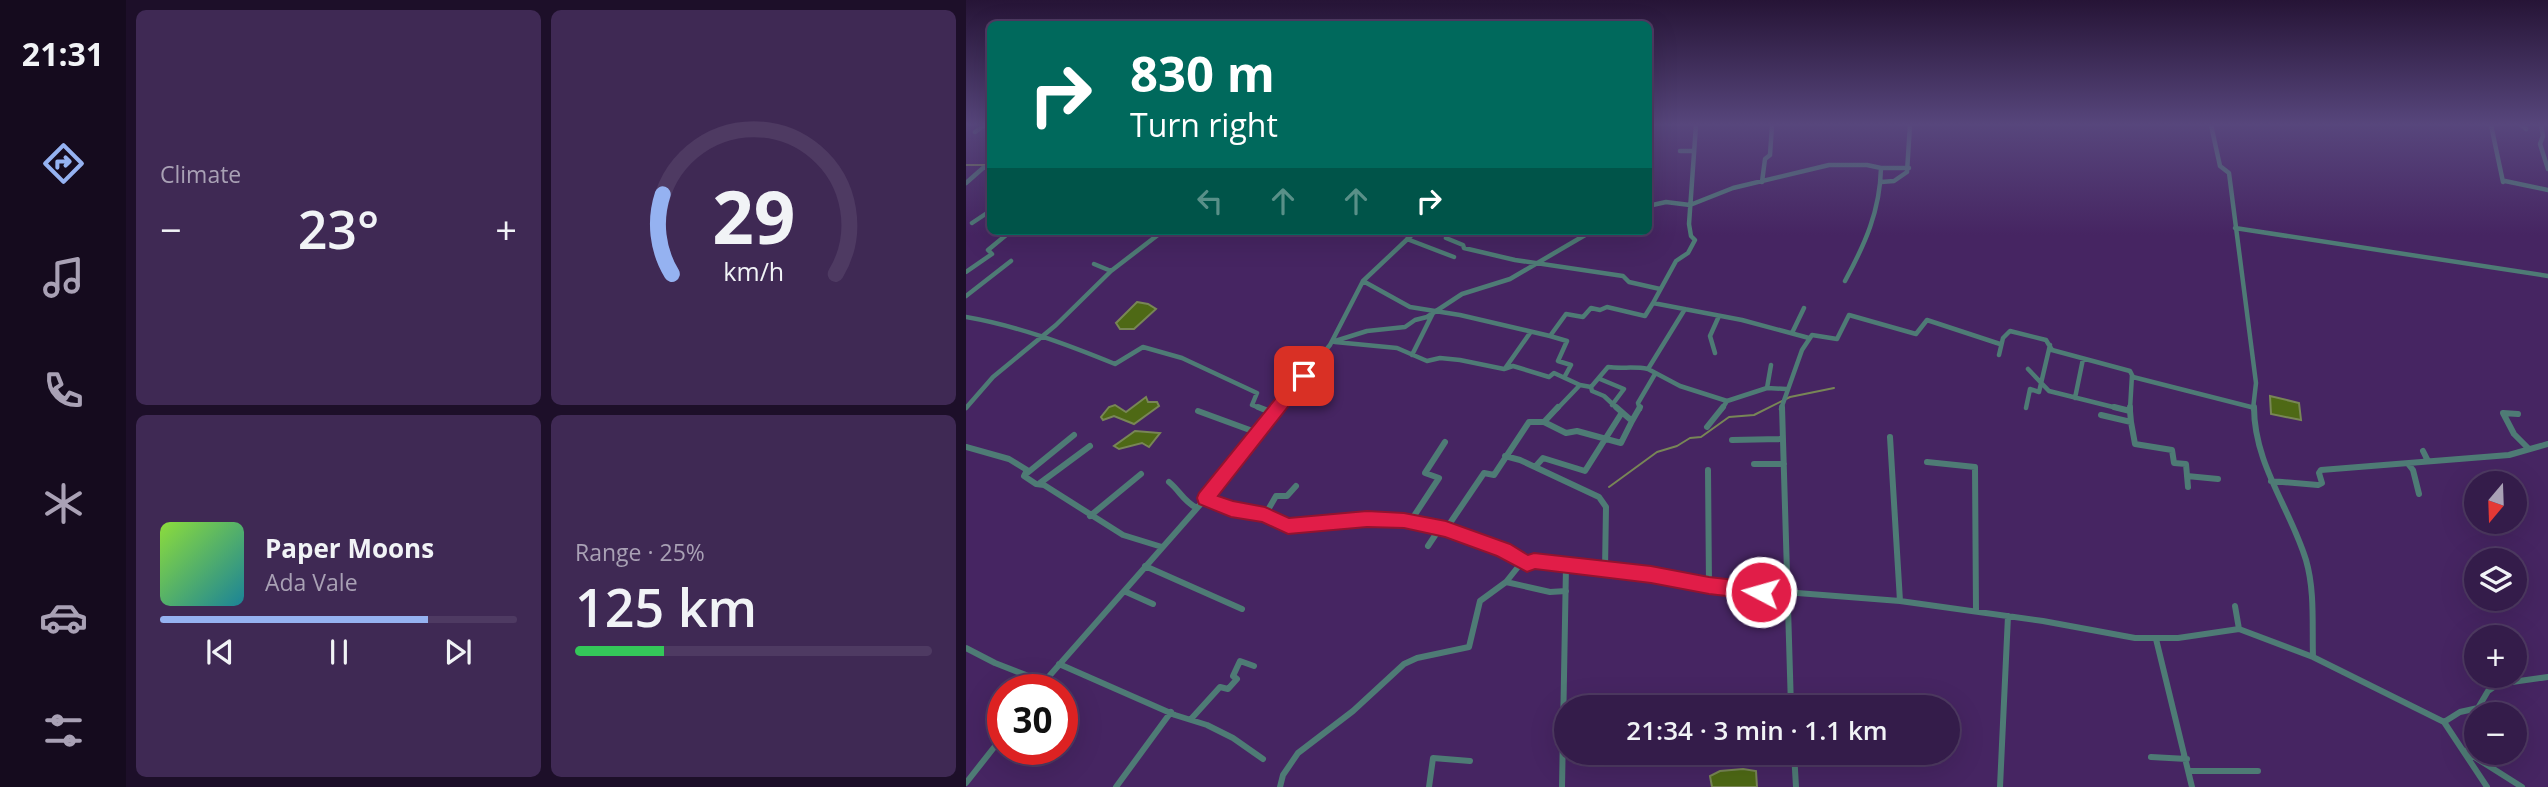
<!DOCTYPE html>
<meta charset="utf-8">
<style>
:root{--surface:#341c4a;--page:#3f2954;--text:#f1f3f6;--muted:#a9a1b5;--line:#4e3a62;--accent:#95b2f1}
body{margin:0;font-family:"Open Sans",sans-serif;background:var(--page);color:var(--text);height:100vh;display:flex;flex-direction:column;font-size:26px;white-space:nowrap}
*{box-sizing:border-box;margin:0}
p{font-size:23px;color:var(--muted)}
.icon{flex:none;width:38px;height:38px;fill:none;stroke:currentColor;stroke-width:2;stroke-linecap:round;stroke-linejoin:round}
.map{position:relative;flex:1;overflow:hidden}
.side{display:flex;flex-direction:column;gap:10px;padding:10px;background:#1d0f29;width:840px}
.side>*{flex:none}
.guide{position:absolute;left:21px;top:21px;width:665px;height:214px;border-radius:10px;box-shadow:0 7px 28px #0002,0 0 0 2px var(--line);background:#00695c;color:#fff;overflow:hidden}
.needle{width:46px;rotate:199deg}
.tools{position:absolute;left:1498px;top:471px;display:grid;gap:14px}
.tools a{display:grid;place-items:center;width:63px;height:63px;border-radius:50%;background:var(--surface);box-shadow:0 7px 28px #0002,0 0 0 2px var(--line);font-size:35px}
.speed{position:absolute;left:21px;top:674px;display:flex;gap:14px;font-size:35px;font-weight:700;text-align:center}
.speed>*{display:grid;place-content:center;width:91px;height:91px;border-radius:50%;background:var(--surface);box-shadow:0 7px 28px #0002,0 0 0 2px var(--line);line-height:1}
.speed .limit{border:10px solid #d22;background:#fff;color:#111}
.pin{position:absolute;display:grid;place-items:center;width:60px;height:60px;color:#fff;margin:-30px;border-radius:14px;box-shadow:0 4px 10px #0006}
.me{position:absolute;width:77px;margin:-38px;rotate:276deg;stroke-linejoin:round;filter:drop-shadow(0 0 5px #0008)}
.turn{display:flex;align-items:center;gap:24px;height:147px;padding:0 28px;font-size:32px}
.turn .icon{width:91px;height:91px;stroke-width:2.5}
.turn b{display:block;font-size:49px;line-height:60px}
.lanes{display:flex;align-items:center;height:66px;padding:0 28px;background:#0003;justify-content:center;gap:35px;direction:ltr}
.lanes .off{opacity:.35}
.big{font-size:52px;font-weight:600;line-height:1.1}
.side .widget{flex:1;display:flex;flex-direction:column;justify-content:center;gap:10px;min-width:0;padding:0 24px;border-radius:10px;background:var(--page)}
.side .dial{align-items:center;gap:0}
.dial svg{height:182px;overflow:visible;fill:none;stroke:var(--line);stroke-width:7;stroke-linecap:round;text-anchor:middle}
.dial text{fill:var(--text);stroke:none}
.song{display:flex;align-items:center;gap:21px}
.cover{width:84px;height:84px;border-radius:10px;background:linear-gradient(135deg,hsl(90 70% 55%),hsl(190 70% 35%))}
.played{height:7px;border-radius:4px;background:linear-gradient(90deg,var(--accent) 75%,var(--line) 75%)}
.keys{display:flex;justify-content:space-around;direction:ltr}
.heat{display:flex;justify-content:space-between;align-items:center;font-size:38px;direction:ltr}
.charge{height:10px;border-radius:5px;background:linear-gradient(90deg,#34c759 25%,var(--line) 0)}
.side .tiles{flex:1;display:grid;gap:10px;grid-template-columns:repeat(2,1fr)}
.trip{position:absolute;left:588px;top:695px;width:406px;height:70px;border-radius:35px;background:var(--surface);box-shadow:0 7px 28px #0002,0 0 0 2px var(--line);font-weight:600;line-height:70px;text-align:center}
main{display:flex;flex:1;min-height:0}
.dock{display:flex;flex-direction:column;width:126px;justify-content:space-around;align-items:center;background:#150b1e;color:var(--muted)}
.dock .icon{width:49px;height:49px}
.dock .current{color:var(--accent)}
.dock b{font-size:32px;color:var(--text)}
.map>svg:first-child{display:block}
.water{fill:#4e6915;stroke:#788656;stroke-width:2}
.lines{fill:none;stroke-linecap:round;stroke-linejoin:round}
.stream{stroke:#788656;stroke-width:2}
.minor-far1{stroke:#4e7b75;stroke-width:4.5}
.minor{stroke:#4e7b75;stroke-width:6}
.route{fill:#e11d48;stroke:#92132f;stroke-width:2}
</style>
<main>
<nav class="dock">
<b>21:31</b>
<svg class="icon current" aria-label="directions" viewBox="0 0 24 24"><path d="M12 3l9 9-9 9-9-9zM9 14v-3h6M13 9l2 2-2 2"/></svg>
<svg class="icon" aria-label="music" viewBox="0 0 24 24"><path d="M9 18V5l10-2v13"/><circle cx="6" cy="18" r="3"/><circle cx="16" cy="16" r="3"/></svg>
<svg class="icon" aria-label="phone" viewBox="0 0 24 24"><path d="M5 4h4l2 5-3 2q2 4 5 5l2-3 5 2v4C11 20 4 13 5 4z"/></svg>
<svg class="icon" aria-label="climate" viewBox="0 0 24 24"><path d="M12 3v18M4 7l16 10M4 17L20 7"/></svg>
<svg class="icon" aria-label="car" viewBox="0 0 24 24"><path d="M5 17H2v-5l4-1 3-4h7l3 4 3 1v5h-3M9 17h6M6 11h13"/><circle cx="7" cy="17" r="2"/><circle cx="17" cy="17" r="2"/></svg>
<svg class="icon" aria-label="filters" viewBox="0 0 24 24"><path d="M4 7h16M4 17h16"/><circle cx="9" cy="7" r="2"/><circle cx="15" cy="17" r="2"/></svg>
</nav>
<section class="side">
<div class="tiles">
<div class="widget"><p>Climate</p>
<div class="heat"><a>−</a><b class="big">23°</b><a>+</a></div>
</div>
<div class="widget dial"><svg viewBox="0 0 100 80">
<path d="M14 69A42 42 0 1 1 86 69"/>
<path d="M14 69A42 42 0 0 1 10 34" stroke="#95b2f1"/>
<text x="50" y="56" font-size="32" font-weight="700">29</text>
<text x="50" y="72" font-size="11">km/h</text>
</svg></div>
<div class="widget">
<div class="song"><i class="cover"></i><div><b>Paper Moons</b><p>Ada Vale</p></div></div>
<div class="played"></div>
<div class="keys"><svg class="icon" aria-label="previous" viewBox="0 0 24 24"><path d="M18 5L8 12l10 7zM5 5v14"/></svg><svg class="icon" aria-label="pause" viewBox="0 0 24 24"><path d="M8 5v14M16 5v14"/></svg><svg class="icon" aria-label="next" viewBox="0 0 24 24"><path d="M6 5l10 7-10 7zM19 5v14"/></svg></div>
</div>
<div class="widget"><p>Range · 25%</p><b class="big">125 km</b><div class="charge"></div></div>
</div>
</section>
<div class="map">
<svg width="1582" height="787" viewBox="0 0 1582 787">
<rect width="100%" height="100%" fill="#462562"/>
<path class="water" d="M171 302 182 304 190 309 168 329H154L150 323Z
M1304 396 1333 403 1335 420 1305 414Z
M180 397 182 402H191L193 406 168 424 148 416 137 420 135 417 143 407 149 405 160 412Z
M169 431 194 433 183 447 176 443 153 449 148 446Z
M777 769 790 771 791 787H746L744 776 754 771Z"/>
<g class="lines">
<path class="stream" d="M0 165H20
M643 487 691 452 711 446 724 438 735 437 763 417 788 415 824 397 868 388"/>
<path class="minor-far1" d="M730 125 723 224 725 236 729 240 722 253 710 261 687 303 776 320 843 338
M1245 125 1254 166 1263 173 1290 383 1287 409
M1525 125 1537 182
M1555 125 1560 129
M1575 125 1577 136 1574 144 1582 169
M9 132 19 125
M714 151H728
M1539 181 1582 190
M796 182 799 159 804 155 806 125
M915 182 928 181 941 172 944 125
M0 183 17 168 24 166
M682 206 700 202 724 205 767 188 863 165H901L915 168
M6 223 24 211
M1269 228 1582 276
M450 231 397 281 444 307 494 315 584 336 600 314 617 317 625 308 634 310 641 307 679 316 687 303
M481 231 484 232 480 238 497 245 498 248 549 260 657 276 663 282 694 289
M441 239 488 257
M145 271 197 231
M0 272 26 254 22 250 45 231
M879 281C899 244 914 211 915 168H943
M0 296 45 261
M0 317C52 326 100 344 149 364L177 347 216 358 291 393 286 405 296 409
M826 333 838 308
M584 336 601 341 592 361 605 365 599 376
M366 342 401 331 439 327 449 320 461 317 496 294 544 279 626 231
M369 342 431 348 461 361 474 358 494 360 538 369 547 366 583 377 588 373 614 385
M749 353 744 336 753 316
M446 355 467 313
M1033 355 1037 338 1044 331 1080 340 1086 350 1164 371 1167 377 1285 407
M805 365 801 388 820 389
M540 367 564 333
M682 369 714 386 761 401 801 388
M1062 369 1083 391 1155 409
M634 379 658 389 646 405
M625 387 626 391 638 396 652 409
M1109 398 1117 359
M0 408 27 377 90 325 145 271 128 264
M1060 408 1064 389 1073 392 1084 345
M312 409 364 345 397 281
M591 409 614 385 625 387 642 367C656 369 668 366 682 369L719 309
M674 409 672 403 689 374
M756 409 761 401
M815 409 836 350 846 335 871 339 883 315 950 334 961 320 1034 344
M1164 409 1166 375"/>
<path class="minor" d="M292 407 307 413
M592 407 578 422H563L528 475 518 473 480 529 537 550 561 564 568 561 600 566
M816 407 825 707
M1148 407 1164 411V407
M1288 407C1288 464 1324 508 1340 560 1349 591 1346 625 1347 657L1478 722 1521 787
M232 411 292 433
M1552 414 1537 413 1548 434 1563 449
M1135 415 1165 422 1164 411
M666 421 674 407
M578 422 600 433 611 431 655 443 666 421 650 407
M1165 422 1169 444 1206 450 1208 463 1220 464 1222 487
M741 427 757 407
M924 437 934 601
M766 440 816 439
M0 447 43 459 61 470 58 476 70 484 78 485 157 535 196 547
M1457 451 1462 461
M539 456 554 460 633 497 640 507 639 570
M961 462 1009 467 1010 611
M788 464H818
M1443 465 1447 470 1453 494
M569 467 577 458 619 471 655 414
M742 470 743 586
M60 474 108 435
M1221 476 1252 479
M1305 481 1352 485 1356 483 1353 473 1355 470 1543 455 1582 444
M203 482C214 491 218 502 231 508
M74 483 124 446
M240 498 265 509 299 515 322 526 401 519 438 521 480 529
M299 515 310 496H321L330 486
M124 516 175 474
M444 522 473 478 459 473 479 442
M462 546 474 528
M179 566 276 609
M540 582 584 592 600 591
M158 591 187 604
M1269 606 1273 629
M1190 639 1226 787
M0 648 29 663 78 682 240 498 314 407
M93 664 209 715 241 725 267 738 297 759
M225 719 254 687 262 689 271 679 267 676 274 661 288 666
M1478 722 1494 712 1512 708 1522 691 1532 684 1582 677
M1499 751 1556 787
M828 752 830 787
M1185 757 1221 759
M1223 771H1292
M0 783 37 736
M150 787 205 712
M314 787 317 775 332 753 387 711 438 664 451 658 503 647 514 601 540 582 556 562
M463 787 467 758 504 761
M596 787 600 566 685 574 743 586 934 601 1077 621 1169 638H1212L1273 629 1347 657
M1034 787 1042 616"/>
</g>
<linearGradient id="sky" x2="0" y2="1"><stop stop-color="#261436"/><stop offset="0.53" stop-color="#57467c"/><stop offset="1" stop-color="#57467c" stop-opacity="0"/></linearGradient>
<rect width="1582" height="235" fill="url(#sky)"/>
<path class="route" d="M338 369 346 376 343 380 252 496 267 501 299 507 323 518 401 511 438 513 480 521 544 544 562 555 568 553 685 566 743 577 795 583 801 585 804 592 801 598 795 600 743 594 685 583 569 569 561 572 531 556 479 537 438 528 401 527 322 534 296 522 265 517 233 504 231 498 233 493 332 371Z"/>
</svg>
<div class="tools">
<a><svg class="needle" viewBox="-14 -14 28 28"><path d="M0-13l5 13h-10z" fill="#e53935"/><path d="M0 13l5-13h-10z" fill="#a9a1b5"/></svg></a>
<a><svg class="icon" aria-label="layers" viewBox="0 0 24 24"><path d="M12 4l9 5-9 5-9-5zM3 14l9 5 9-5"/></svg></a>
<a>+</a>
<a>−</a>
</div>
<div class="speed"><div class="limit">30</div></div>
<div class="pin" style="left:338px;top:376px;background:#d93025"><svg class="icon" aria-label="arrive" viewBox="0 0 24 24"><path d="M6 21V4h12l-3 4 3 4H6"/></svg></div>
<svg class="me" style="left:795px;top:592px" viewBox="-20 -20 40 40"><circle r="17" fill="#e11d48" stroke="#fff" stroke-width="3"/><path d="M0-11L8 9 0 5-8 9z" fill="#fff"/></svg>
<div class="trip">21:34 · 3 min · 1.1 km</div>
<div class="guide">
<div class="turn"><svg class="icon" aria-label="right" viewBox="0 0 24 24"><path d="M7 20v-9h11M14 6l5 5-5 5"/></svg><div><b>830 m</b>Turn right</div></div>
<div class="lanes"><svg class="icon off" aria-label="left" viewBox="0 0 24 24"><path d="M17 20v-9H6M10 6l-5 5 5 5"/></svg><svg class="icon off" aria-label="ahead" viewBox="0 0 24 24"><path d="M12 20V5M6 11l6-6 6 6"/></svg><svg class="icon off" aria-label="ahead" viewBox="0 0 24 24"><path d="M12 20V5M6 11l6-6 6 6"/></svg><svg class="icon" aria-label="right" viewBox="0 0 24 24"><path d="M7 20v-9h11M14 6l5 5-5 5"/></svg></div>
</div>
</div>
</main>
